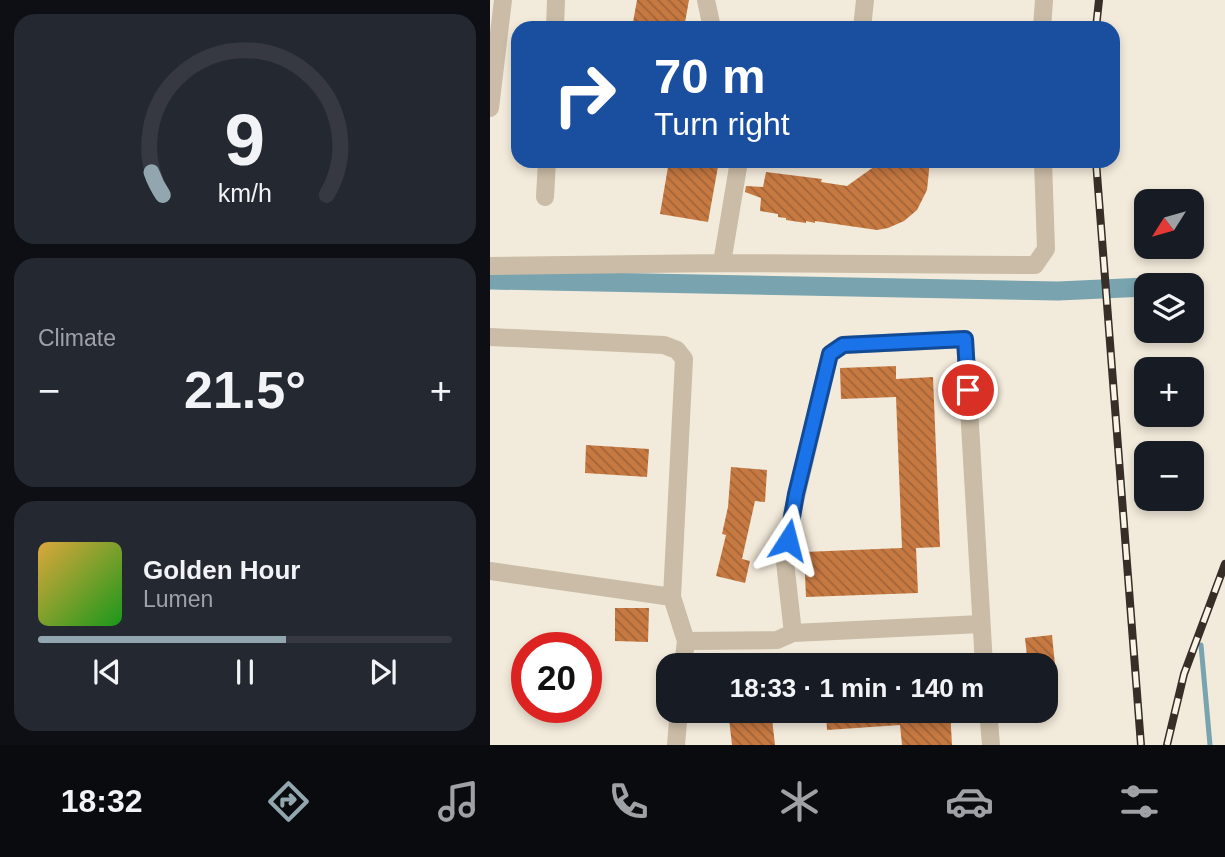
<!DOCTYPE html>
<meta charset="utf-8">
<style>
:root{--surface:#171b24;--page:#242831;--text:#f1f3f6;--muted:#9ea1a6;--line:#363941;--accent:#91a6ae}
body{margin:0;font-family:Arial,sans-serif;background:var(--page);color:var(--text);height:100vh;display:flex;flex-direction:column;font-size:26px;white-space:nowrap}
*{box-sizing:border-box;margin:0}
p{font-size:23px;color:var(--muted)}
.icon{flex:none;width:38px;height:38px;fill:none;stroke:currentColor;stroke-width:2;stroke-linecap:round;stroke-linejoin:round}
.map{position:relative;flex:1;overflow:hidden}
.side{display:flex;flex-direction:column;gap:14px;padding:14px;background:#0d0f14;width:490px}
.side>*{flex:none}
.guide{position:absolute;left:21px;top:21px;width:609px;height:147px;border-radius:21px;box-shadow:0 4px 10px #0003;background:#1a4fa0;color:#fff;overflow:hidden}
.needle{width:46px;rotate:233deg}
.tools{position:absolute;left:644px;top:189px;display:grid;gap:14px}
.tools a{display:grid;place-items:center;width:70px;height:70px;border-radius:14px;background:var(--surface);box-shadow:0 4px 10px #0003;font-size:35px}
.speed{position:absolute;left:21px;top:632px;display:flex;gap:14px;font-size:35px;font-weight:700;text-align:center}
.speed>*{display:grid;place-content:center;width:91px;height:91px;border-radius:50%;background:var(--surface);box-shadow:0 4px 10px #0003;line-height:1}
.speed .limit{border:10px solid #d22;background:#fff;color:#111}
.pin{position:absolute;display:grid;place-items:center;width:60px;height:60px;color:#fff;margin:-30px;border:4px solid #fff;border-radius:50%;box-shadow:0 2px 7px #0007}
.me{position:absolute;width:77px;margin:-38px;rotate:9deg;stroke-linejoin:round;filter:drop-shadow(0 0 5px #0008)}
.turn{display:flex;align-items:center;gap:24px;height:147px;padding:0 28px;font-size:32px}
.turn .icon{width:91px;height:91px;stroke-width:2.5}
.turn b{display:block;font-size:49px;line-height:60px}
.big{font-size:52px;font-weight:800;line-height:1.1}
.side .tile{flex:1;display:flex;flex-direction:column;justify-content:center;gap:10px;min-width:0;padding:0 24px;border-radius:21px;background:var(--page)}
.side .dial{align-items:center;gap:0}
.dial svg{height:182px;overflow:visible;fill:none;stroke:var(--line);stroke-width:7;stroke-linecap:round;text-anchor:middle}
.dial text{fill:var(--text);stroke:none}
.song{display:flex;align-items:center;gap:21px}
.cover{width:84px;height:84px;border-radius:10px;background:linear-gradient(135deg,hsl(40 70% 55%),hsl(120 70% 35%))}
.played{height:7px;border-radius:4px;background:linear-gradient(90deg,var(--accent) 60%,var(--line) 60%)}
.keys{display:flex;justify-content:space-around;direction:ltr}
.heat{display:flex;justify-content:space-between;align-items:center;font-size:38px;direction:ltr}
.trip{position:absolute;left:166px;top:653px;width:402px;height:70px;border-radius:21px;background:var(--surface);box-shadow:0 4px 10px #0003;font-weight:800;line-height:70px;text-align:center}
.dock{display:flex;height:112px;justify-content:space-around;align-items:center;background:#090b0e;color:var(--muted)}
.dock .icon{width:49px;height:49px}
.dock .active{color:var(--accent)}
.dock b{font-size:32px;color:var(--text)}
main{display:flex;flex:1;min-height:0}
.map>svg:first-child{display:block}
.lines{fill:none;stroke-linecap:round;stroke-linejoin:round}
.stream{stroke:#78a3af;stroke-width:5}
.canal{stroke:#78a3af;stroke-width:19}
.building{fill:url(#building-back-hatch)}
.minor{stroke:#cabca6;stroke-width:18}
.rail-casing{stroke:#362e27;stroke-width:8}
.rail{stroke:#f9f4e6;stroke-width:5;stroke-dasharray:16;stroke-linecap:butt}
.route-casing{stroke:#114b97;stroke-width:18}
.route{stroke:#1a73e8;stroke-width:12}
</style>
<main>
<section class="side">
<div class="tile dial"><svg viewBox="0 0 100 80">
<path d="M14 69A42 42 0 1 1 86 69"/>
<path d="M14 69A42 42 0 0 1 9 59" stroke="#91a6ae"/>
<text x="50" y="56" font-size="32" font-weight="700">9</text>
<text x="50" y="72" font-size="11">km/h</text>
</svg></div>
<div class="tile"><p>Climate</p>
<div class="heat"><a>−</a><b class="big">21.5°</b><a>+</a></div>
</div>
<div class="tile">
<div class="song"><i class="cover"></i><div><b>Golden Hour</b><p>Lumen</p></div></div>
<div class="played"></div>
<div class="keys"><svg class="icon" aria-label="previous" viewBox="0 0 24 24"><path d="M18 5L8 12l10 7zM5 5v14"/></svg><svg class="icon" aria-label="pause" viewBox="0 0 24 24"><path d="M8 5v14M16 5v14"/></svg><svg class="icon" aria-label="next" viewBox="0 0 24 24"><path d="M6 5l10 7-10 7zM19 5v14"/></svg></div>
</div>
</section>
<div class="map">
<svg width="735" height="745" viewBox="0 0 735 745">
<defs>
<pattern id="building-back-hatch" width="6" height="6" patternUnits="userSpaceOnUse" patternTransform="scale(1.75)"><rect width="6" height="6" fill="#c77942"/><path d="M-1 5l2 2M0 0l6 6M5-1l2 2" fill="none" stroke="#a26437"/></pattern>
</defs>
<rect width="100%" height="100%" fill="#f2eada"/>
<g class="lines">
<path class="stream" d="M711 645 720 745"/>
<path class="canal" d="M0 280 568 291 656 287"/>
</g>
<path class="building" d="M147 0H199L194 28H142Z
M179 161H229L218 222 170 214Z
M392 161H440L437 190 427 210 414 221 398 228 387 230 325 221V223L316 221V223L296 220V218L288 217V214L270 211 271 198 255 192 256 186 273 187 276 172 332 179 331 182 357 186Z
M406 366V379L443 377 450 547 426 548 428 593 316 597 314 552 412 548 406 397 351 399 350 368Z
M96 445 159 449 157 477 95 473Z
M241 467 277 470 275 502 265 501 252 559 260 561 255 583 226 576 236 535 232 534 238 507Z
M125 608H159L158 642 125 641Z
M562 635 565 665H538L535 638Z
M238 710H281L285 745H242Z
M336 710H460L462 745H412L410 725 337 730Z"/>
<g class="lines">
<path class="minor" d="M216 0 222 28
M65 28 66 0
M372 28 375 0
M552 28 554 0
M0 108 13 0
M55 197 57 161
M232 263 545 265 556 249 553 161
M0 266 232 263 249 161
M0 337 174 345 187 350 194 359 182 597
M0 571 182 597 196 641 287 640 303 633 491 624
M303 633 295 562 301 518 340 354 353 345 475 339 494 665
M193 665 196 641
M498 710 501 745
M186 745 189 710"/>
<g class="rail-casing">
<path id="rail" d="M606 28 609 0
M606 161 651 745
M677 745 694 674 735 564"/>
</g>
<use href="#rail" class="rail"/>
</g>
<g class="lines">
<g class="route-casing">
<path id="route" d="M298 540 306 494 340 354 353 345 475 339 478 390"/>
</g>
<use href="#route" class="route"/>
</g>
</svg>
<div class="tools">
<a><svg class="needle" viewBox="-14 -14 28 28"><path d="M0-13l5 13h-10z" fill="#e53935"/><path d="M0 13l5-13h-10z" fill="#9ea1a6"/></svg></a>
<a><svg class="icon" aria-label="layers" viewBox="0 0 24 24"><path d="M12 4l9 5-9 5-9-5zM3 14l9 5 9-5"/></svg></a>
<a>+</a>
<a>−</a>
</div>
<div class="speed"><div class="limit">20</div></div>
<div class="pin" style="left:478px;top:390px;background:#d93025"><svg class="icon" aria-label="arrive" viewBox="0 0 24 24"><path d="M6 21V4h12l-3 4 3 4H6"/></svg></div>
<svg class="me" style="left:298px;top:540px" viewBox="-20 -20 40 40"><path d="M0-17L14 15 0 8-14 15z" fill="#1a73e8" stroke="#fff" stroke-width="4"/></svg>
<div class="trip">18:33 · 1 min · 140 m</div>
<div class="guide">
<div class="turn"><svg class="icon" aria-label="right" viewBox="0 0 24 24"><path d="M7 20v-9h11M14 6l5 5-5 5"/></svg><div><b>70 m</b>Turn right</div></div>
</div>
</div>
</main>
<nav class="dock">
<b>18:32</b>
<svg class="icon active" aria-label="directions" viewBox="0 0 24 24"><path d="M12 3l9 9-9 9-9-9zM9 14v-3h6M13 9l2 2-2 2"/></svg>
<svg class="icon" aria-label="music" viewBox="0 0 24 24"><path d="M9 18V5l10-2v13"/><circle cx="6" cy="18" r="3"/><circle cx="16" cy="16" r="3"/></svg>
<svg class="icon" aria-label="phone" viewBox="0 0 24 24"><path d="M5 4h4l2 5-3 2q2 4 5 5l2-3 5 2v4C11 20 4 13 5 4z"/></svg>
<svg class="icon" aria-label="climate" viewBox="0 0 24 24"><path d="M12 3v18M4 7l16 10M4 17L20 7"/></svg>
<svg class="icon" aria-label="car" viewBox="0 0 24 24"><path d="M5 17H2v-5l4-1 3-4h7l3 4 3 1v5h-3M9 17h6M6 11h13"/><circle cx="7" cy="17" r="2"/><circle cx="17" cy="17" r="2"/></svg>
<svg class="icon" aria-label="filters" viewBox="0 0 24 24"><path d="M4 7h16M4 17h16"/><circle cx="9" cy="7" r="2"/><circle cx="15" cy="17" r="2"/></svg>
</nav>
